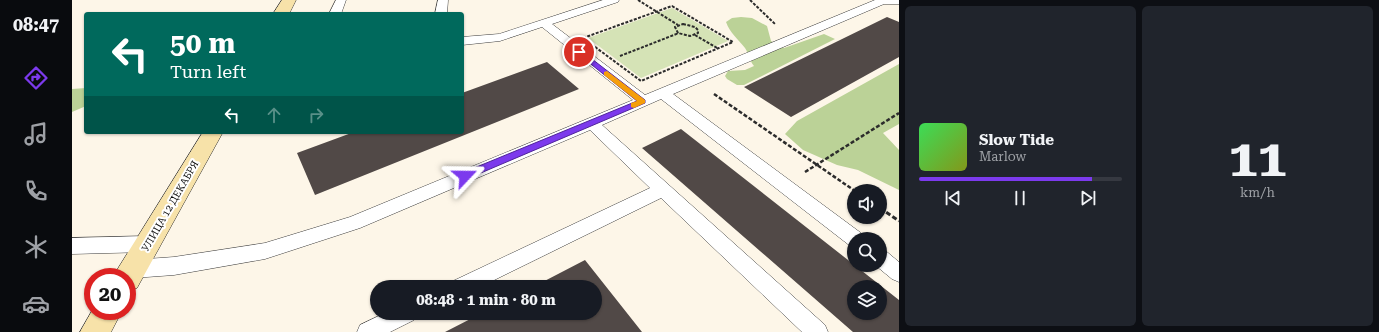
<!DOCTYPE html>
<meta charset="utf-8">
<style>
:root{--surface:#171b24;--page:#20242c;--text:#f1f3f6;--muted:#9ea1a6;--line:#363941;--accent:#7c3aed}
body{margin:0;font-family:"Roboto Serif",serif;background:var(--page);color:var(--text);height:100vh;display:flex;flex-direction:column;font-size:15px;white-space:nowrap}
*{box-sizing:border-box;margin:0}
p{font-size:13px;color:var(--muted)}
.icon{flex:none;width:22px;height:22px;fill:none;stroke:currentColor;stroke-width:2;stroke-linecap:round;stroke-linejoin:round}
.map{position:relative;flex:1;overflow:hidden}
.panel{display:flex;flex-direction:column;gap:6px;padding:6px;background:#0d0f14;width:480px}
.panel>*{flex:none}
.top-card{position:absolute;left:12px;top:12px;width:380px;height:122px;border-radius:4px;box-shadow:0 1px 3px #0004;background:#00695c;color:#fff;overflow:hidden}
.controls{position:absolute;left:775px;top:184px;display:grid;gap:8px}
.controls a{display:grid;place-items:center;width:40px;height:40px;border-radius:50%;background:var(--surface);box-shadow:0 1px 3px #0004;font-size:20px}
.speed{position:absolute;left:12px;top:268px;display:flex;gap:8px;font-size:20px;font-weight:700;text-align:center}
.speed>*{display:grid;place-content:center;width:52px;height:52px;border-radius:50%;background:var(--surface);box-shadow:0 1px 3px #0004;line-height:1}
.speed .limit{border:6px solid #d22;background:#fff;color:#111}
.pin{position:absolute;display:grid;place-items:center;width:34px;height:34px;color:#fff;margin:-17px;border:2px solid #fff;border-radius:50%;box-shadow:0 1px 4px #0007}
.me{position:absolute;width:44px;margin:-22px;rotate:67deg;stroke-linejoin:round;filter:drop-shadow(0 0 3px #0008)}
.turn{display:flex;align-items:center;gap:14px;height:84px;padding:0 20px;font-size:18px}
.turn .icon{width:52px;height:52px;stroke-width:2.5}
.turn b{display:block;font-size:28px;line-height:34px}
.lanes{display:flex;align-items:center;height:38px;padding:0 20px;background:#0003;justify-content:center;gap:20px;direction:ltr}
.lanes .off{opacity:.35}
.panel .tile{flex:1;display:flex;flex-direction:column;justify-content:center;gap:6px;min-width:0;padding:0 14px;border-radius:6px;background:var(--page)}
.panel .dial{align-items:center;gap:0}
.dial b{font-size:52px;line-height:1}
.song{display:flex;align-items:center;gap:12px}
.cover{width:48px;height:48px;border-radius:6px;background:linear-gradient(135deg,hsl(130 70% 55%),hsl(70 70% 35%))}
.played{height:4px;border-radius:2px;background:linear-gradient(90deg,var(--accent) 85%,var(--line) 85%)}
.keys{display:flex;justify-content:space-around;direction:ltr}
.panel .tiles{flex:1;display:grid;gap:6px;grid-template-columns:repeat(2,1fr)}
.trip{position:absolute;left:298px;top:280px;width:232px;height:40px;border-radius:20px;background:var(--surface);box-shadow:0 1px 3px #0004;font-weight:700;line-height:40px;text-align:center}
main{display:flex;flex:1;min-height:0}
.dock{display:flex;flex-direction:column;width:72px;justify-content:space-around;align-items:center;background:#090b0e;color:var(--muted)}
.dock .icon{width:28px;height:28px}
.dock .active{color:var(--accent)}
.dock b{font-size:18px;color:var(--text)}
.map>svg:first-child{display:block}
.green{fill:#d5e3b6}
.forest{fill:#bbd297}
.building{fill:#514947;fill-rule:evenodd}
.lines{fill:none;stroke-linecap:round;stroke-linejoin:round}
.service-casing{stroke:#3d3d3d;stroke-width:1}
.secondary-casing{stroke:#2c2c2c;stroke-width:1}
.path-far2{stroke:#2c2c2c;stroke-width:2;stroke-dasharray:3 1.5;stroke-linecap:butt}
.path-far1{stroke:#2c2c2c;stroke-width:2.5;stroke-dasharray:4 2;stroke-linecap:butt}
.path{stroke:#2c2c2c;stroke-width:3;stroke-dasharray:5 2.5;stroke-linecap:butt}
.service{fill:#fff;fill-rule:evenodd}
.secondary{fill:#f7e2a9;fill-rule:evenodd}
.route{fill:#7c3aed;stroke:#51269a}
.slow{fill:#f59e0b}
.labels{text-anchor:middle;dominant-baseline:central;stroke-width:4;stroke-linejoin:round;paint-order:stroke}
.street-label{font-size:10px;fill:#0a0a0a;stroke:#fff}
</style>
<main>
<nav class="dock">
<b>08:47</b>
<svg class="icon active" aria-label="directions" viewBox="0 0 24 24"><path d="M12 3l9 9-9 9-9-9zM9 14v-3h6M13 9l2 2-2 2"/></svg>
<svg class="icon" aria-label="music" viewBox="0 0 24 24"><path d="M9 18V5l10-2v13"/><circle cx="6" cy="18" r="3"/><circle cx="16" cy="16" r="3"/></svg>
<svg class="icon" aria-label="phone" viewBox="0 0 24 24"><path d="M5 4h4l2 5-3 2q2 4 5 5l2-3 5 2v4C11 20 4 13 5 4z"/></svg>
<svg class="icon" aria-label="climate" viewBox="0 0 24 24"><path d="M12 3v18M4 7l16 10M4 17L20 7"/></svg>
<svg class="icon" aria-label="car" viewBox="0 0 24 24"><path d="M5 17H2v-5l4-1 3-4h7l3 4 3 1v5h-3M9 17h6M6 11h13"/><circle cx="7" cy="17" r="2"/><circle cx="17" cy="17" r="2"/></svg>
</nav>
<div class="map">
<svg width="827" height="332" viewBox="0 0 827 332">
<rect width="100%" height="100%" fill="#fdf6e8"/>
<path class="green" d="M600 8 656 41 569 78 516 38Z"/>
<path class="forest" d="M669 17 680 18 695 26 699 41 712 48 752 34 763 39 672 85H665L655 79 653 76 656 71 673 70 682 66C677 60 677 54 673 48 666 39 658 33 654 22L660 18Z
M827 64V124L811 133 827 150V190L786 170 765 165 731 150 713 134 725 121Z
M14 88V106L0 112V89Z"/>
<path class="building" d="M815 17 827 22V57L719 117 672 87Z
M475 62 507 89 243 195 225 153 282 132H390V93Z
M609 129 827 300V332H781L570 148ZM782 287H808V313H782Z
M513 260 570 332H373L410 313H523V287H461Z"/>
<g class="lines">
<g class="service-casing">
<path id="service" d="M264 0H274L269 14H257Z
M366 0H376L375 14H363Z
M531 0H547L546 2 480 24 573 95 803 0H827V4H812L601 94 789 233 792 239H782V246L777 245 589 99 530 125 753 325 756 332H730L589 198 408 287H378L381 281 578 188 518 130 288 228 193 259 102 275 61 278 54 275 51 269 54 263 61 260 102 257 193 243 278 217 561 100 470 27 428 41 390 45V37L427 34Z
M75 236 82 238 84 244 82 250 75 252 0 254V238Z
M808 250 815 252 827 262V282L820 279 803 265H808Z
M313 313H345L342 320 318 332H285L288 325Z"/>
</g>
<g class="secondary-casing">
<path id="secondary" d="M210 0H224L217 14H201Z
M131 132H151L65 288 55 291V277H42L45 270Z
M21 309V311H50L39 332H8Z"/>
</g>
<path class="path-far2" d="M566 0 606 25
M678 0 703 24
M600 6 661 42 569 81 511 38Z
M611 24 623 27 626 30V33L618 36 606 33 603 27Z
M623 35 645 48
M548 56 607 33"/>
<path class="path-far1" d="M642 94 783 191
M733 172 827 113"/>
<path class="path" d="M808 208 827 221"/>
<use href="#service" class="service"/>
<use href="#secondary" class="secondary"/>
</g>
<path class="route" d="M507 49 573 100V103L397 178H390L389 176 390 173 565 101 505 53 504 52Z"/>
<path class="slow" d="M535 71 573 100V103L562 108 559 107V103L565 101 532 75V72Z"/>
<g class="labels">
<g class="street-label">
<text transform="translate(98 206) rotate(-60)">УЛИЦА 12 ДЕКАБРЯ</text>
</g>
</g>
</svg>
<div class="controls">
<a><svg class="icon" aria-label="sound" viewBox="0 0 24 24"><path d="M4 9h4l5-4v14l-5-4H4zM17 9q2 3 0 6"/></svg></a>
<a><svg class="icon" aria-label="search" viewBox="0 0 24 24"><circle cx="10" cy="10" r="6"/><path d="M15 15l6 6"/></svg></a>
<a><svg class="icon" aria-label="layers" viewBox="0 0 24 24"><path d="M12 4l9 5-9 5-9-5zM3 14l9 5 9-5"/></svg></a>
</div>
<div class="speed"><div class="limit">20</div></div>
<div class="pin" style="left:507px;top:52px;background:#d93025"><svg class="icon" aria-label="arrive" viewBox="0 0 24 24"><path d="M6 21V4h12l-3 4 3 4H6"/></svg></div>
<svg class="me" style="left:393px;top:176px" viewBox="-20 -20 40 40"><path d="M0-17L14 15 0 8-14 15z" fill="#7c3aed" stroke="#fff" stroke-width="4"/></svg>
<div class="trip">08:48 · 1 min · 80 m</div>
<div class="top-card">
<div class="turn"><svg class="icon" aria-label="left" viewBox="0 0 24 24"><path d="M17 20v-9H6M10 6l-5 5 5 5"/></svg><div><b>50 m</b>Turn left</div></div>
<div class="lanes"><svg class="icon" aria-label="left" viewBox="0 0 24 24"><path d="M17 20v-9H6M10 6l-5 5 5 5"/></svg><svg class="icon off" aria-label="ahead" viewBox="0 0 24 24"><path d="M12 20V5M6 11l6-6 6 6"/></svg><svg class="icon off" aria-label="right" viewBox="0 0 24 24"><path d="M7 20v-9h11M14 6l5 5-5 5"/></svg></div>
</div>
</div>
<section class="panel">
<div class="tiles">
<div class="tile">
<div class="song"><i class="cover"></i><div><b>Slow Tide</b><p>Marlow</p></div></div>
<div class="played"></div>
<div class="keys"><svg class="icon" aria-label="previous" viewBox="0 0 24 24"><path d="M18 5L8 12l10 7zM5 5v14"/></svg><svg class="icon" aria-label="pause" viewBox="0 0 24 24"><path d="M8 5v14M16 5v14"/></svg><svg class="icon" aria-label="next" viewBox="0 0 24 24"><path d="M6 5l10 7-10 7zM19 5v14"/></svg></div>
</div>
<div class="tile dial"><b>11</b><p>km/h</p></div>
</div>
</section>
</main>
